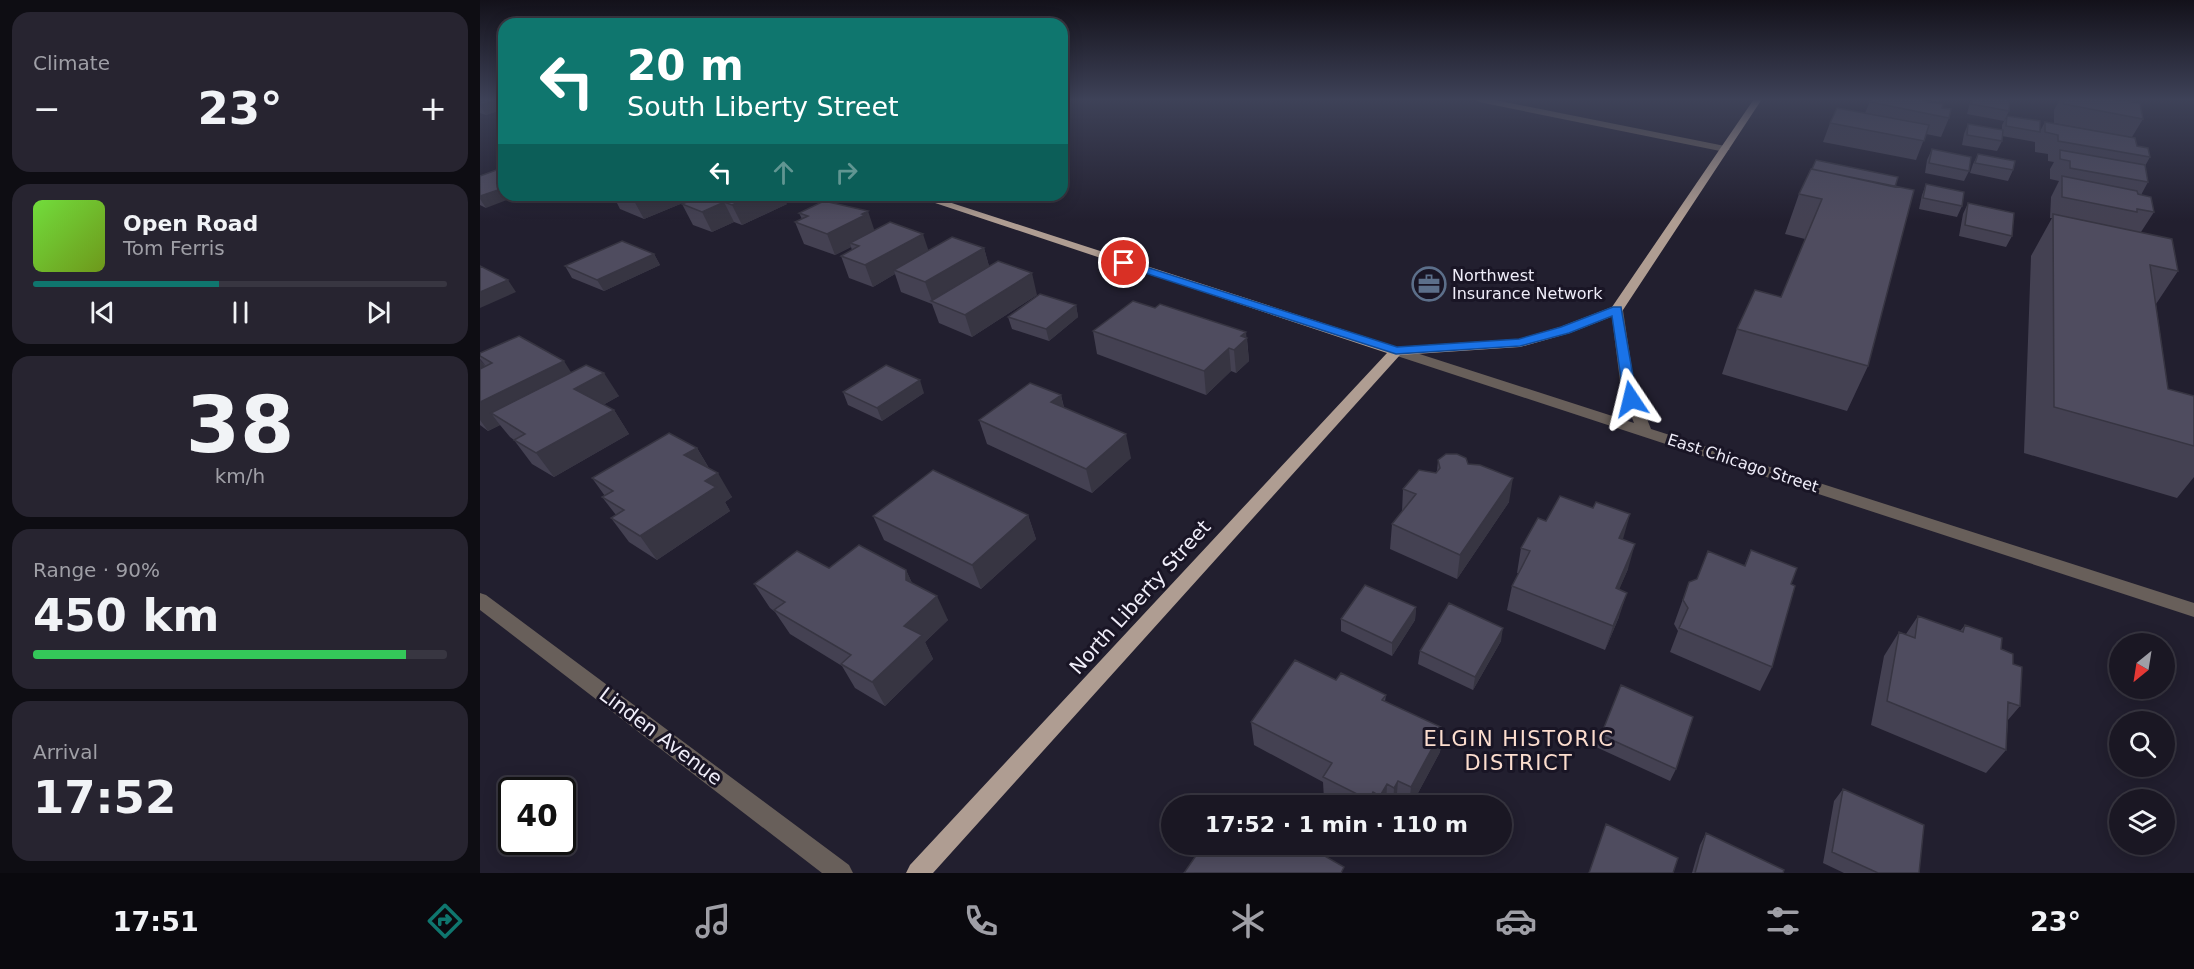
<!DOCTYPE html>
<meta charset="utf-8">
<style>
:root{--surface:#1a1723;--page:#272430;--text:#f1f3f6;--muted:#9f9fa6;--line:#383641;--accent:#0f766e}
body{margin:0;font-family:"DejaVu Sans",sans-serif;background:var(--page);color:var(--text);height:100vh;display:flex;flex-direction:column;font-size:22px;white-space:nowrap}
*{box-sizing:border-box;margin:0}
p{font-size:20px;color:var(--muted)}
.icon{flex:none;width:33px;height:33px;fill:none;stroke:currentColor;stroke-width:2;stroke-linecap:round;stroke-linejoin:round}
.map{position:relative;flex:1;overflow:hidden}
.drawer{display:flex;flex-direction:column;gap:12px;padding:12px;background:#0e0d13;width:480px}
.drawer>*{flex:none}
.top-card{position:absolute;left:18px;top:18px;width:570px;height:183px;border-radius:18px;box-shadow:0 3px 15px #0003,0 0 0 2px var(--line);background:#0f766e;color:#fff;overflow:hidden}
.needle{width:39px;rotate:210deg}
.controls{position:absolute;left:1629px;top:633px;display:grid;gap:12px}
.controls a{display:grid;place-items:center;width:66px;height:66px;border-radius:50%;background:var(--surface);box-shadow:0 3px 15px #0003,0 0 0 2px var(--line);font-size:30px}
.speed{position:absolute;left:18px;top:777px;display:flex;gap:12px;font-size:30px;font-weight:700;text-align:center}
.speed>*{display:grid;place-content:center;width:78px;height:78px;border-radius:50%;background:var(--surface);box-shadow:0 3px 15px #0003,0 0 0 2px var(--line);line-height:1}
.speed .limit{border:3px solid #111;border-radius:9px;background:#fff;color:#111}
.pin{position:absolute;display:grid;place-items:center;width:51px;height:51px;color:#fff;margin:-26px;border:3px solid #fff;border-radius:50%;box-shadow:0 2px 6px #0007}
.me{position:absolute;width:66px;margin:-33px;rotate:350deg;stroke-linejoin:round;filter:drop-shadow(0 0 4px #0008)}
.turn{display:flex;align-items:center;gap:21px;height:126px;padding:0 30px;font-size:27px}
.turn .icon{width:78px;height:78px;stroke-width:2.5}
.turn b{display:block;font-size:42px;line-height:51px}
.lanes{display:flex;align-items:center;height:57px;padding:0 30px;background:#0003;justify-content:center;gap:30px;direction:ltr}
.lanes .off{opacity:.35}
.big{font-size:45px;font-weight:700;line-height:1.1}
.drawer .card{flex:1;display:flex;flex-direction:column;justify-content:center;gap:9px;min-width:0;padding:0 21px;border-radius:18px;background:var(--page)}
.drawer .dial{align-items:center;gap:0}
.dial b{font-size:78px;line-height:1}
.song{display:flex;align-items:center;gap:18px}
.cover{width:72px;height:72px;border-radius:9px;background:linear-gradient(135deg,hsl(100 70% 55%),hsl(80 70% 35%))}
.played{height:6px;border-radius:3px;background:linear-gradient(90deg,var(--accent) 45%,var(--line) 45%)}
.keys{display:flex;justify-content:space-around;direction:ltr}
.heat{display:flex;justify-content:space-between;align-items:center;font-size:33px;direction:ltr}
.charge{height:9px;border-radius:4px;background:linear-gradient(90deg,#34c759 90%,var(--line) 0)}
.trip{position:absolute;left:681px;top:795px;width:351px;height:60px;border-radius:30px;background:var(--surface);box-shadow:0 3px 15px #0003,0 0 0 2px var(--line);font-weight:700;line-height:60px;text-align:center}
.tab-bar{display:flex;height:96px;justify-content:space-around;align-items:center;background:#0a090e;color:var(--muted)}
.tab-bar .icon{width:42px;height:42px}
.tab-bar .active{color:var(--accent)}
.tab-bar b{font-size:27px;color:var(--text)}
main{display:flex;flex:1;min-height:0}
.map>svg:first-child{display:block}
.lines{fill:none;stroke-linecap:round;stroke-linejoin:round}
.minor{fill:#685f5a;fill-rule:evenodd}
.major{fill:#af9d92;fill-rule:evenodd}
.wall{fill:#444152}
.shaded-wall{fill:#373542}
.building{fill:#4f4c5f;stroke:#373542;stroke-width:1.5}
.route{fill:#1a73e8;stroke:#114b97;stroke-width:1.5}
.labels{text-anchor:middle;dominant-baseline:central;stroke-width:6;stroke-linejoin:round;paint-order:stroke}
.poi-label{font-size:16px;fill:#efedf9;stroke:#191525;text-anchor:start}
.street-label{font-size:16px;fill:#efedf9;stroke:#191525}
.near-street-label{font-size:20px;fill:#efedf9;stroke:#191525}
.near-neighbourhood-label{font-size:21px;letter-spacing:1.5px;fill:#fcddce;stroke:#191525}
</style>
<main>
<section class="drawer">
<div class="card"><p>Climate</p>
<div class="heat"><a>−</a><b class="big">23°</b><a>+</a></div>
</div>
<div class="card">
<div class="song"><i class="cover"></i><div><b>Open Road</b><p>Tom Ferris</p></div></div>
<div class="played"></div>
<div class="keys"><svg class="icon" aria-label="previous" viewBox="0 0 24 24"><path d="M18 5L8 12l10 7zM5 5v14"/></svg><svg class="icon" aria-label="pause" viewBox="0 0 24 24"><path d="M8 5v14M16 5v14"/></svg><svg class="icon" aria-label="next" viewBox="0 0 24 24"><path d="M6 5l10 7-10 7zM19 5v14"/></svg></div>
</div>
<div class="card dial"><b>38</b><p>km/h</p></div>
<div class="card"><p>Range · 90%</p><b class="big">450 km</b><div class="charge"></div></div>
<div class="card"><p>Arrival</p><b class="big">17:52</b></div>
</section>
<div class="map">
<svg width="1714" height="873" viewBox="0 0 1714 873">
<rect width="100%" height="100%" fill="#221f2f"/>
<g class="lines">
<path class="minor" d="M995 99H1010L1245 146 1250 149 1245 152 999 102Z
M1137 306 1143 310 1155 389 1171 429 1714 603V617L911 354 909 351 911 348H921L1154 423 1141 389 1131 310Z
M0 593 6 595 369 865 373 873H342L0 610Z"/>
<path class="major" d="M1274 99H1282L1141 313 1090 333 1040 347 920 355 453 873H426L430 865 907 353 431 195H447L917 347 1039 339 1080 327 1132 307Z"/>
</g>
<path class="wall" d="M0 99H24V109L6 115 0 113Z
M1391 99H1461L1459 102 1443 99V101L1462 108 1469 118 1461 137 1446 134 1436 160 1343 142 1350 123 1385 113Z
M1491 99H1530L1529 111 1524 121 1487 114Z
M1580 99H1649L1648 101 1663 119 1652 137 1657 146 1670 157 1665 166 1668 182 1661 195 1674 212 1661 232 1698 271 1676 304 1688 389 1714 396V477L1697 498 1544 453 1551 256 1572 218H1570L1571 197 1579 181 1570 179V169L1574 162 1568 161V154L1555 152V142L1522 136V141L1517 151 1482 145 1484 134 1488 124 1522 130V125L1527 116 1560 131 1565 122 1638 135 1574 123V110Z
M1452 149 1489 171 1484 181 1445 173 1447 160Z
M1498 154 1533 170 1528 181 1490 173 1493 164Z
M0 176 6 208 0 205Z
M1446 184 1482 206 1477 217 1439 209 1442 195Z
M1415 187 1388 366 1367 411 1242 374 1257 329 1301 297 1325 239 1305 234 1319 194Z
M133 195H222L164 219 140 209Z
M224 195 307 204 262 225 254 222 232 232 213 225 202 204Z
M1488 203 1532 236 1526 247 1479 236 1483 214Z
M319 213 395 230 448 251 504 248 509 266 557 295 492 337 459 323 452 304 421 292 415 274 393 287 369 278 361 256 372 250 371 247 355 255 324 244 315 222 322 219Z
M174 254 180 265 124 291 92 278 85 266Z
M596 305 598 317 569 341 532 329 528 317Z
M675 308 767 338 769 361 756 373 751 371 726 395 617 354 613 331Z
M0 353 91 372 139 396 123 405 134 410 149 434 74 477 52 464 34 440 30 437 20 425 8 431 0 425V360L6 366 0 359Z
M363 392 444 393 402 421 368 405Z
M581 395 584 407 651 458 612 493 507 444 499 420Z
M217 448 229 468 252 497 245 502 250 511 177 560 149 542 131 518 136 515 122 497 125 496 112 478Z
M958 460 988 464 1029 502 977 579 910 549 912 524 922 512 923 489 956 473 957 471Z
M548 515 556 539 501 589 404 540 393 516Z
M1142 539 1148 569 1139 589V617L1125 650 1027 610 1032 586 1039 573H1037L1041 548Z
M1271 550 1311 584 1292 667 1280 691 1190 652 1198 631 1194 624 1209 582 1264 566Z
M349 568 426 570 432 583 468 620 445 642 453 659 405 706 375 688 362 666 310 634 295 612 290 608 274 584Z
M936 607 935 620 912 656 861 631V619Z
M1438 616 1480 631 1485 625 1521 649 1533 664 1540 706 1528 720 1526 750 1506 773 1391 725 1404 656 1419 632 1426 634Z
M1021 641 993 690 938 664 940 651Z
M856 680 906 695 905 701 963 728 960 752 931 806H920L916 804 915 806H855L844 799 843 782 774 745 771 722Z
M1121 735 1196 769 1190 781 1116 747Z
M1363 789 1439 873H1364L1343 863 1354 801Z
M1226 833 1303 873H1212L1220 845Z"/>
<path class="shaded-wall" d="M21 99H24V109L6 115 0 105Z
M24 188V195H40L6 208 0 199V196Z
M162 195H222L164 219 153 199Z
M274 195H303L307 204 262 225 252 205Z
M244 202 254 222 232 232 222 212Z
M388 211 395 232 370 243 371 247 355 255 347 234Z
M443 234 450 255 414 270 415 274 393 287 385 265Z
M504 248 510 270 452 301 445 282Z
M174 254 180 265 124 291 117 280Z
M552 273 557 295 492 337 485 315Z
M28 280 36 292 0 308V292Z
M596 305 598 317 569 341 566 329Z
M766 332 769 361 756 373 754 350 761 336Z
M749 348 751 371 726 395 724 371Z
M0 360 9 371 0 375Z
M84 361 99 385 11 413 20 425 8 431 0 420V402Z
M124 373 139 396 110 412 94 389Z
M440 380 444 393 402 421 397 408Z
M581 395 586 419 571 402Z
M134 410 149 434 74 477 56 453Z
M646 434 651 458 612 493 606 469Z
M217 448 231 472 204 455Z
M238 473 252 497 245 502 250 511 177 560 160 536 225 481Z
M1033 478 1029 502 977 579 980 555Z
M1150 514 1143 539 1132 562 1139 538Z
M548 515 556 539 501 589 492 565Z
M1155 544 1148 569 1129 613 1136 588Z
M426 570 437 594 426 580Z
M1147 593 1139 617 1125 650 1133 626Z
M457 596 468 620 445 642 453 659 405 706 392 682 424 626Z
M936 607 935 620 912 656V643Z
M1023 628 1021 641 993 690 995 677Z
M963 728 960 752 931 806H929L931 787Z
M918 781 916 804 915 806H913L914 788Z
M907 784 906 806H900V796Z
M893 792V806H888L889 800Z"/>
<path class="building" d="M0 99H21L0 105Z
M1391 99H1443V101L1463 104 1462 108 1471 109 1469 118 1390 102Z
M1493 99H1530L1529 111 1491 104Z
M1583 99H1631L1660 103 1663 119 1584 104Z
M1357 108 1449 125 1444 141 1350 123Z
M1527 116 1560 121V132L1526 126Z
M1565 122 1655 138 1657 146 1668 148 1670 157 1578 141V135L1565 132Z
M1488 124 1523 130 1522 141 1487 135Z
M1452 149 1491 157 1489 171 1449 163Z
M1580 150 1665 165 1668 182 1590 168V161L1580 159Z
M1498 154 1535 161 1533 170 1495 163Z
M1336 160 1418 177 1415 187 1332 169Z
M19 169 24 171V188L0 196V176Z
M1331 169 1434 190 1388 366 1257 329 1275 290 1301 297 1342 199 1319 194Z
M1582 176 1657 191 1658 194 1671 197 1674 212 1657 209V212L1582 197Z
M1446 184 1484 192 1482 206 1443 198Z
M144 195H162L153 199Z
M224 195H274L252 205 244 202 222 212 202 204Z
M344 201 388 211 382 214 385 215 347 234 315 222 328 216 319 213Z
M1488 203 1534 213 1532 236 1485 225Z
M1573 214 1692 239 1698 271 1670 265 1688 389 1714 396V446L1574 407Z
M410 222 443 234 385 265 361 256 379 246 370 243Z
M472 237 504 248 445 282 414 270Z
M142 241 174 254 117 280 85 266Z
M518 261 552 273 485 315 451 301Z
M0 266 28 280 0 292Z
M560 294 596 305 566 329 528 317Z
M653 301 675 308 680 304 766 332 761 336 767 338 754 350 749 348 724 371 613 331Z
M39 336 84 361 0 402V369L12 363 0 356V353Z
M106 365 124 373 94 389 134 410 56 453 34 440 45 434 11 413Z
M406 365 440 380 397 408 363 392Z
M550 383 581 395 571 402 646 434 606 469 499 420Z
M189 433 217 448 204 455 238 473 225 481 236 487 160 536 131 518 144 510 122 497 133 491 112 478Z
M966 454H977L986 458 988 464 1000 465 1033 478 980 555 912 524 936 494 923 489 939 470 956 473 960 468 958 460Z
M453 470 548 515 492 565 393 516Z
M1080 496 1113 508 1116 502 1150 514 1139 538 1155 544 1136 588 1147 593 1133 626 1032 586 1050 551 1041 548 1058 518 1066 521Z
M379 545 426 570V580L457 596 424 626 442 635 392 682 361 664 371 655 294 610 305 602 274 584 317 551 349 568Z
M1271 550 1317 568 1311 584 1315 586 1292 667 1199 628 1208 608 1203 600 1209 582 1217 579 1228 551 1265 566Z
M885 585 936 607 912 643 861 619Z
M969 603 1023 628 995 677 940 651Z
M1438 616 1483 632 1485 625 1522 638 1521 649 1533 654V664L1542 667 1540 706 1528 702 1526 750 1407 701 1419 632 1435 638Z
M815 660 856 680 861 673 906 695 902 700 963 728 931 787 918 781 914 788 907 784 900 796 893 792 889 800 843 777 852 763 771 722Z
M1141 685 1213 717 1196 769 1121 735Z
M1363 789 1444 825 1439 873H1398L1352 852Z
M1126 824 1198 858 1193 873H1109Z
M1226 833 1304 870 1303 873H1215Z
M724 844H824L864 867 861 873H704Z"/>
<linearGradient id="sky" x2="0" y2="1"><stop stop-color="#13111a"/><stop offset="0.45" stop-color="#3e4258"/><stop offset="1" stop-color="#3e4258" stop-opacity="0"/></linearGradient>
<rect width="1714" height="221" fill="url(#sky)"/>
<path class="route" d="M644 260 917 347 1039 339 1081 327 1133 307H1141L1157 399 1151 404 1144 399 1132 316 1089 333 1040 346 916 354 640 265V261Z"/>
<defs>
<g id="office-ring" transform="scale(1.725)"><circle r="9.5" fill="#191525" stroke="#5c6f8a" stroke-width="1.5"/><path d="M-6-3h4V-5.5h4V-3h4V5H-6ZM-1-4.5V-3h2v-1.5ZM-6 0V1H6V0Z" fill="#5c6f8a"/></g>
</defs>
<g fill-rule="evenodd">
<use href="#office-ring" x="949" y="284"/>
</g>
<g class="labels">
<g class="poi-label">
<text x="972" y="275">Northwest<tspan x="972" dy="18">Insurance Network</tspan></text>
</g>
<g class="street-label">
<text transform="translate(1263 463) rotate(18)">East Chicago Street</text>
</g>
<g class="near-street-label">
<text transform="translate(660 597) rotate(-48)">North Liberty Street</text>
<text transform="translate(181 736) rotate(37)">Linden Avenue</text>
</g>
<g class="near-neighbourhood-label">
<text x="1039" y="739">ELGIN HISTORIC<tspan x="1039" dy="24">DISTRICT</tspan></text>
</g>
</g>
</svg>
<div class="controls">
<a><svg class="needle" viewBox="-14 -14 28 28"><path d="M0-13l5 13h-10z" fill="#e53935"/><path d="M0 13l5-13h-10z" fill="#9f9fa6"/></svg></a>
<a><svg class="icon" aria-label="search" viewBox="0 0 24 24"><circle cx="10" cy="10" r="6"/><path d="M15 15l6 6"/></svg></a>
<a><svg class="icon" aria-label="layers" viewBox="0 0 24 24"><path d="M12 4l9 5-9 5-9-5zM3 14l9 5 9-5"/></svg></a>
</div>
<div class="speed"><div class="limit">40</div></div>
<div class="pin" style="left:644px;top:263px;background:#d93025"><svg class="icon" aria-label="arrive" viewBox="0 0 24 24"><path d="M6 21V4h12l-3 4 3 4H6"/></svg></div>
<svg class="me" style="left:1151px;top:399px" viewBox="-20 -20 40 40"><path d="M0-17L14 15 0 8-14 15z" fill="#1a73e8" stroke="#fff" stroke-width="4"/></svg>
<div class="trip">17:52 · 1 min · 110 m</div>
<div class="top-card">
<div class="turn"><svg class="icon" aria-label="left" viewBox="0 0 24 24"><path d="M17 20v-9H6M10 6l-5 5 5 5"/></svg><div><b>20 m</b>South Liberty Street</div></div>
<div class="lanes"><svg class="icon" aria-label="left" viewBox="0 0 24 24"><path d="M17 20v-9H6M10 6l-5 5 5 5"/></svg><svg class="icon off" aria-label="ahead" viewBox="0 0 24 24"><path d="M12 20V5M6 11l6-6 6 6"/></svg><svg class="icon off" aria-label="right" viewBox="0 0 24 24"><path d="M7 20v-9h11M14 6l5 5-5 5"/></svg></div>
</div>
</div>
</main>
<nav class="tab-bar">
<b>17:51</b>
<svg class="icon active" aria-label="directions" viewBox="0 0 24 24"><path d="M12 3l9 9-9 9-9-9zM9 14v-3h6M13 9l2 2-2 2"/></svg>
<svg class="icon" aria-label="music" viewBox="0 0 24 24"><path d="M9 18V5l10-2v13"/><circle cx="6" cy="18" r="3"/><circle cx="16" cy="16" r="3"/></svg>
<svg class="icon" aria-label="phone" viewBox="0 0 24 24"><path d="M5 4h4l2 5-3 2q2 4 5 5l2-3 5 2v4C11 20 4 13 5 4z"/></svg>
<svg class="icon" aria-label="climate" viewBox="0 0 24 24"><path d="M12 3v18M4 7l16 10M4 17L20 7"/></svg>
<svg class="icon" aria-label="car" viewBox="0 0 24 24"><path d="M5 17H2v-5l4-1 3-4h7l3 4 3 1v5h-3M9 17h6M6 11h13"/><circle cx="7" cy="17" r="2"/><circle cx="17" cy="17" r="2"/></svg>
<svg class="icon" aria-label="filters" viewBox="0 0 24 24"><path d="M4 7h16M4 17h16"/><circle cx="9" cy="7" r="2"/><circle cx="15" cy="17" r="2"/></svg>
<b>23°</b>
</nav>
